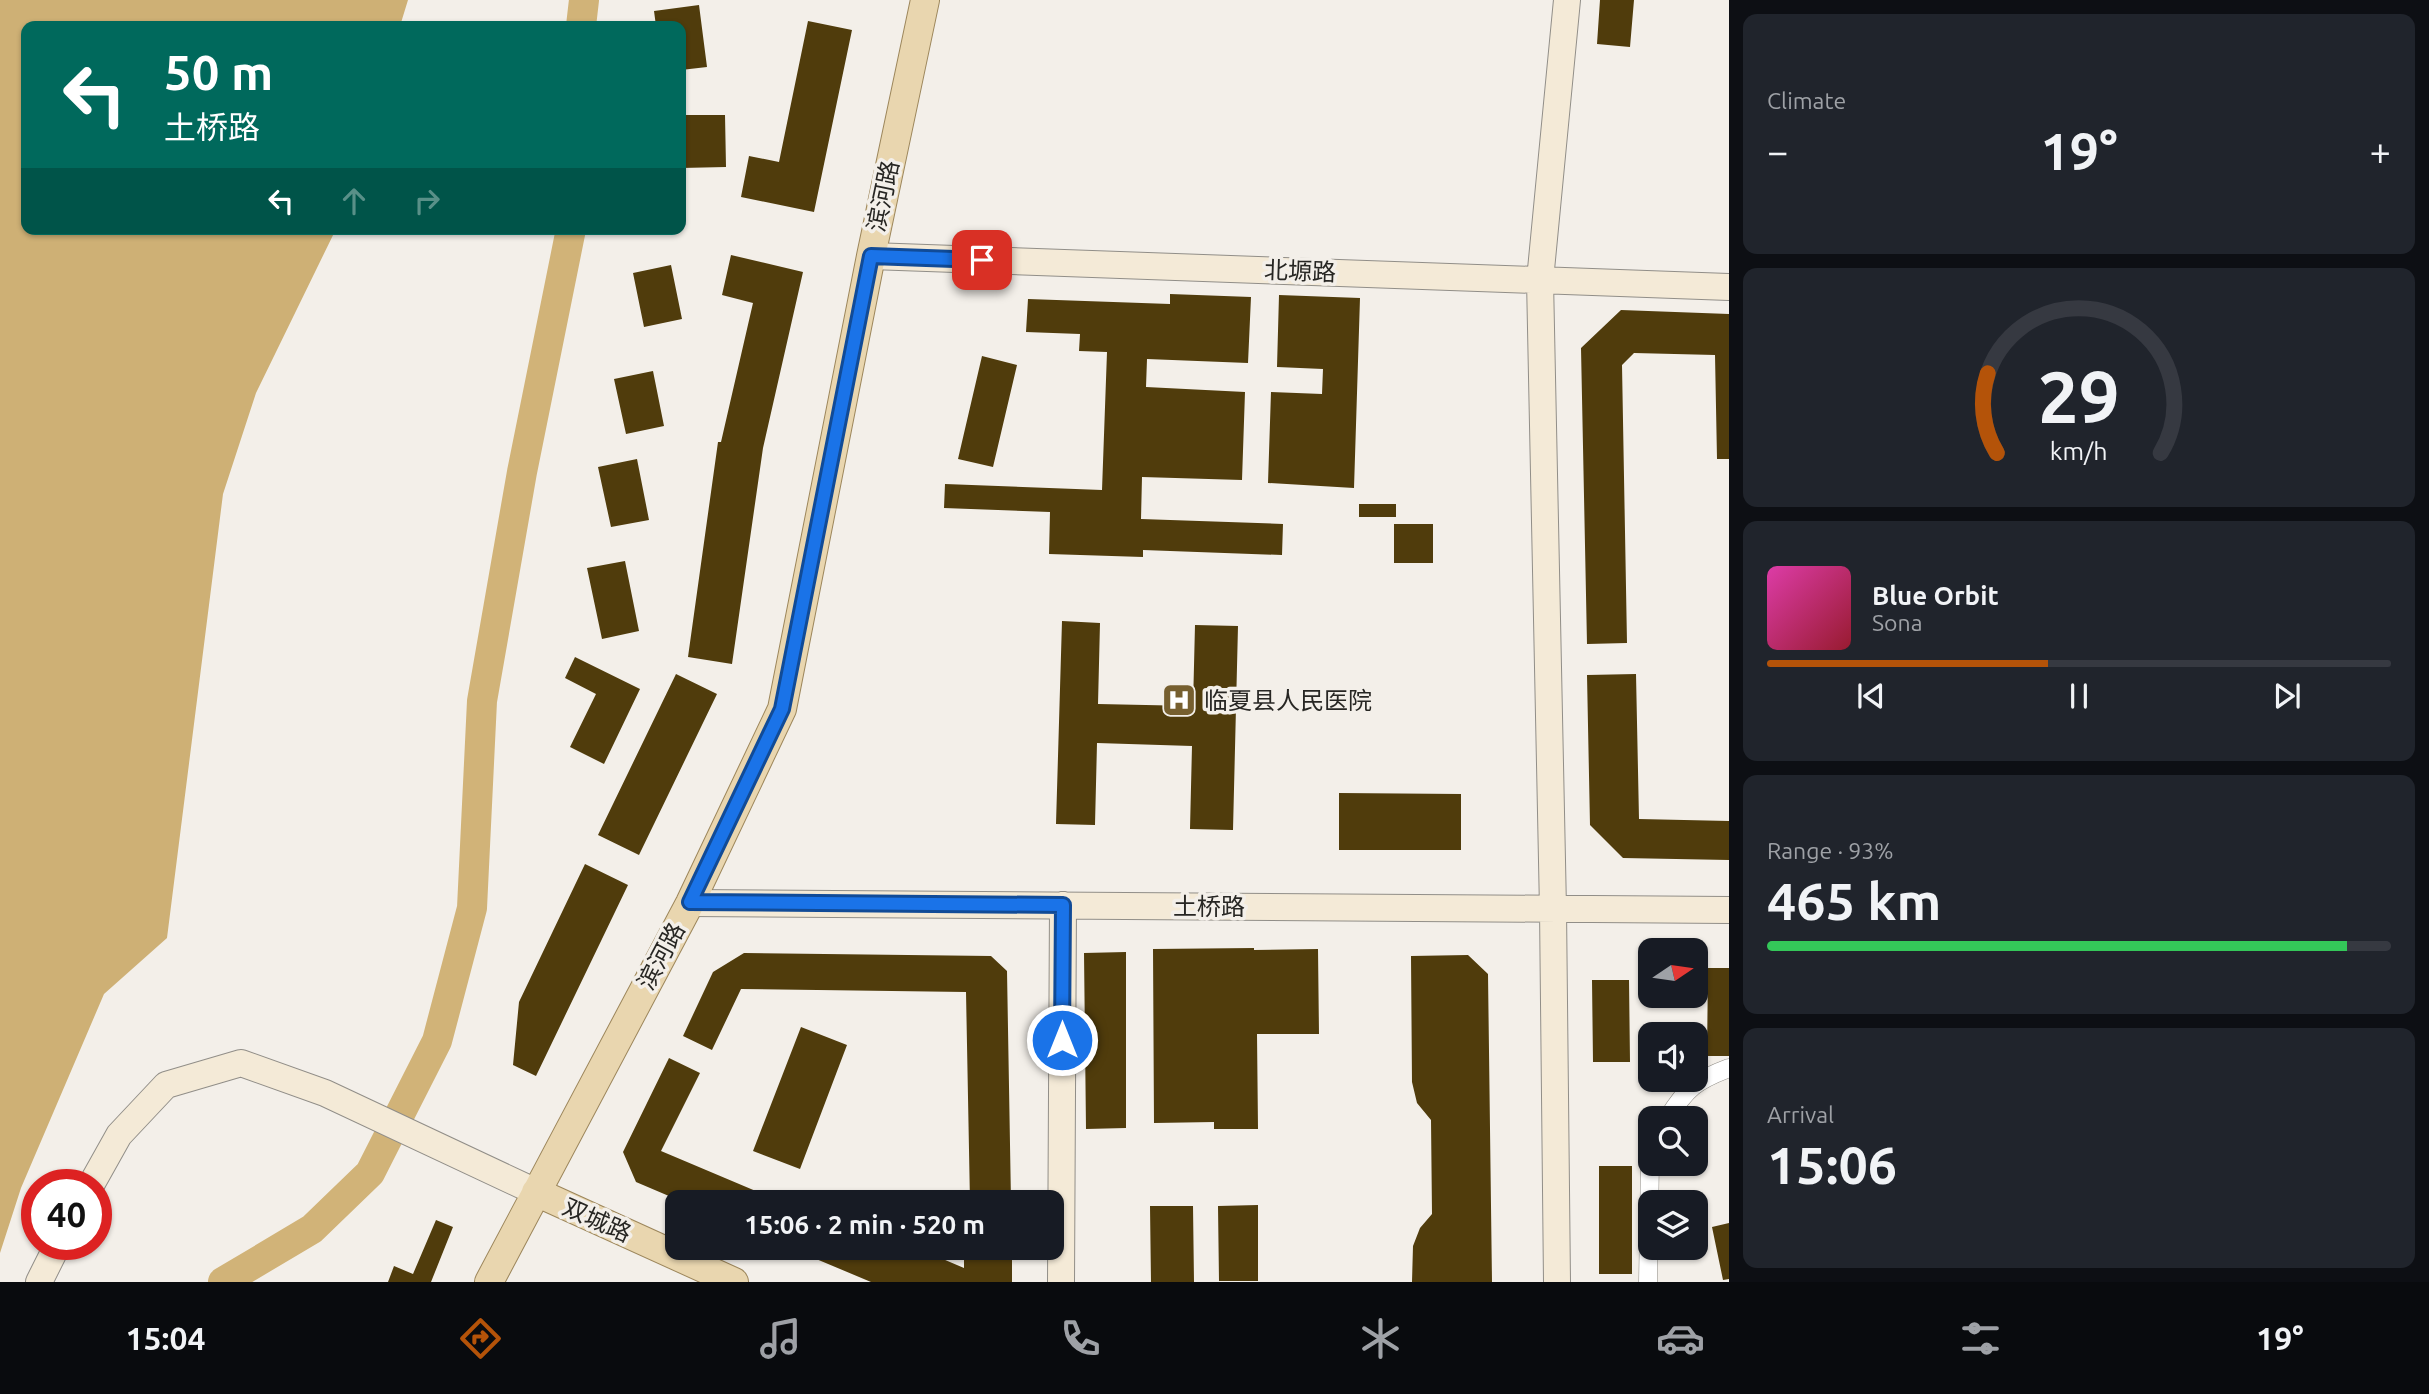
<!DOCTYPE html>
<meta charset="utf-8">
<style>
:root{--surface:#171b24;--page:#20242c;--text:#f1f3f6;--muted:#9ea1a6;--line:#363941;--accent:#b45309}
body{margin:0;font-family:Ubuntu,"Noto Sans SC",sans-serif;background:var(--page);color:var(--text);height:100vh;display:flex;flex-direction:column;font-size:26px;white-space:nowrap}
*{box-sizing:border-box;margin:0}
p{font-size:23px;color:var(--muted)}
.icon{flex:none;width:38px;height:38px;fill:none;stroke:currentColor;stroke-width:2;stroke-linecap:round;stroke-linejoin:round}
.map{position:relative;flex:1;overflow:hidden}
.sheet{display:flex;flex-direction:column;gap:14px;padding:14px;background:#0d0f14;width:700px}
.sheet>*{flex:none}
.banner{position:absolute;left:21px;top:21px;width:665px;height:214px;border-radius:14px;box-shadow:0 2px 5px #0004;background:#00695c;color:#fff;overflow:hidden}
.needle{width:46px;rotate:77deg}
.tools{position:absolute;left:1638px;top:938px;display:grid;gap:14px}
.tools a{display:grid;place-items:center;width:70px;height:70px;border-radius:14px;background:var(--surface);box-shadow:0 2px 5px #0004;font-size:35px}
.speed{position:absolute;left:21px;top:1169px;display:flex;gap:14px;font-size:35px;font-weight:700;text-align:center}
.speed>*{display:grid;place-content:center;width:91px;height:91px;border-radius:50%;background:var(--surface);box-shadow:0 2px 5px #0004;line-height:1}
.speed .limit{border:10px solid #d22;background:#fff;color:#111}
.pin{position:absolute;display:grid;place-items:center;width:60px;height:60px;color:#fff;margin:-30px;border-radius:14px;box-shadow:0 4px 10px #0006}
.me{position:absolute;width:77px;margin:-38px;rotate:0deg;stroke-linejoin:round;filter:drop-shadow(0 0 5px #0008)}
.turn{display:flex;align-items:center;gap:24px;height:147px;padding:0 28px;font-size:32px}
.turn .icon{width:91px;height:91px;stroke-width:2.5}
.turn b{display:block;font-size:49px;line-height:60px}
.lanes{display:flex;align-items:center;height:66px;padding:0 28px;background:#0003;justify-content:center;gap:35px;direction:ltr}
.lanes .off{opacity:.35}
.big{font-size:52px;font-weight:700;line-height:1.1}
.sheet .widget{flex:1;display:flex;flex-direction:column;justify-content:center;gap:10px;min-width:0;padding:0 24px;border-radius:14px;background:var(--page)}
.sheet .dial{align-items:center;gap:0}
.dial svg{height:182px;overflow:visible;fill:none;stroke:var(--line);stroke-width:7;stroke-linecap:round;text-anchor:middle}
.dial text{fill:var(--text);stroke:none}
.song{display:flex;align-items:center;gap:21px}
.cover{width:84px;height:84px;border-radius:10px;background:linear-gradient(135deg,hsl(320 70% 55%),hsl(350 70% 35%))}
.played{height:7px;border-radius:4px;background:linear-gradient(90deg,var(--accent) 45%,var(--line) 45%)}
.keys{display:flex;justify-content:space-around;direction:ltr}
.heat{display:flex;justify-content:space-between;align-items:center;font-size:38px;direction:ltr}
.charge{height:10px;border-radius:5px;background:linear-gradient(90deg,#34c759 93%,var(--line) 0)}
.trip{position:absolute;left:665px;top:1190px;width:399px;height:70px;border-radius:14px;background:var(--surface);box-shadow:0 2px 5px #0004;font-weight:700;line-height:70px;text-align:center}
.tab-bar{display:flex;height:112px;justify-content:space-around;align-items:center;background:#090b0e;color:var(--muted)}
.tab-bar .icon{width:49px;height:49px}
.tab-bar .selected{color:var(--accent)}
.tab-bar b{font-size:32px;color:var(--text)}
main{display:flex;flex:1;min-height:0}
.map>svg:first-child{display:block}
.forest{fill:#ceb075}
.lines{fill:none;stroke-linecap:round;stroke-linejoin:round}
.river{stroke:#d1b378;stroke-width:30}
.building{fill:#503c0c}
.street-casing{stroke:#918e88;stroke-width:19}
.secondary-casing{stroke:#918e88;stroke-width:28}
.primary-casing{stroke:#9c865b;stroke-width:30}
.street{stroke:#fff;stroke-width:18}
.secondary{stroke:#f4ead7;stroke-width:26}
.primary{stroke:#e9d6af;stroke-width:28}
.route-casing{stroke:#114b97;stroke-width:18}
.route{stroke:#1a73e8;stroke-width:12}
.labels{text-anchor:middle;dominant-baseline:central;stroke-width:7;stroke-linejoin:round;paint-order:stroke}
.street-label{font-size:24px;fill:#272623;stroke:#f3efe9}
.poi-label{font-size:24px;fill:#272623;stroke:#f3efe9;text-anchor:start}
</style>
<main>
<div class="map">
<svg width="1729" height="1282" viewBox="0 0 1729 1282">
<rect width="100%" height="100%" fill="#f3efe9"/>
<path class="forest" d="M0 0H408L400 26H26V229H336L256 393 223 494 167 938 104 994 21 1188 0 1253Z"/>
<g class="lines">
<path class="river" d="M581 26 584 0
M223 1282 312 1229 370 1173 437 1041 472 908 482 701 522 472 571 229"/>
</g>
<path class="building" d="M1600 0H1634L1630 47 1597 44Z
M699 5 707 67 681 70V26H656L654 11Z
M808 21 852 30 814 212 741 197 749 156 779 162Z
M681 115H725L726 167 681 168Z
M731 255 803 272 763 448 732 664 688 657 718 442H721L753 303 722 295Z
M671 265 682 319 644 327 633 273Z
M1170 294 1251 297 1248 363 1147 359 1146 387 1245 392 1242 480 1142 477 1141 519 1283 524 1282 555 1143 550V557L1049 554 1050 512 944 508 945 484 1102 490 1107 352 1079 351 1080 334 1026 332 1028 299 1170 304Z
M1279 295 1360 298 1354 488 1268 483 1271 392 1322 394 1323 369 1277 367Z
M1621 310 1729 314V459H1717L1715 355 1634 353 1622 365 1627 643 1587 644 1581 348Z
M982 356 1017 365 993 467 958 459Z
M653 371 664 426 626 434 614 379Z
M637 459 649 520 611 527 598 467Z
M1359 504H1396V517H1359Z
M1394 524H1433V563H1394Z
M625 561 639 631 602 639 587 568Z
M1062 621 1100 623 1098 704 1193 706 1195 625 1238 626 1233 830 1190 829 1192 746 1097 743 1095 825 1056 824Z
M575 657 640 689 604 764 570 747 596 694 565 678Z
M676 674 717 694 639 855 598 835Z
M1636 674 1639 819 1729 821V860L1623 858 1590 825 1587 675Z
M1339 793 1461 794V850H1339Z
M585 864 628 885 536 1076 513 1065 519 1002Z
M1254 948V950L1318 949 1319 1034H1257L1258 1129H1214V1122L1154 1123 1153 949Z
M1126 952V1128L1086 1129 1084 953Z
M744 953 991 956 1007 971 1011 1202H970L966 992 741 989 712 1050 683 1036 713 972Z
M1468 955 1488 974 1492 1282H1412L1413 1246 1420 1228 1432 1214 1431 1120 1417 1103 1412 1082 1411 956Z
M1708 968H1729V1056H1707Z
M1592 980H1629L1630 1062H1593Z
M801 1027 847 1045 800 1169 753 1151Z
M669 1058 700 1073 661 1151 782 1202H683L636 1182 623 1152Z
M1599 1166H1632V1274H1599Z
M1258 1205V1281H1219L1218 1206Z
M1150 1206H1193L1194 1282H1151Z
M436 1220 453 1227 431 1282H388L394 1266 413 1274Z
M1729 1223V1279L1723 1280 1712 1227Z
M790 1248H917L964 1268V1248H1012V1282H871Z"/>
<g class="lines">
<g class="street-casing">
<path id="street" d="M1668 1118C1686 1088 1697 1080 1729 1068
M1648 1282 1650 1161"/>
</g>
<g class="secondary-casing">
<path id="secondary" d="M871 256 1729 287
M690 903 1729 910
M91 1185 119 1135 166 1085 241 1063 325 1093 536 1192
M39 1282 58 1244
M1061 1282 1063 905
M1557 1282 1553 909 1540 280 1567 0"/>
</g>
<g class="primary-casing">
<path id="primary" d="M536 1192 734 1282
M489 1282 690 903 782 709 871 256 925 0"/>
</g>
<use href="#street" class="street"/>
<use href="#secondary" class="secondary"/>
<use href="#primary" class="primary"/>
</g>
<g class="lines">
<g class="route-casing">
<path id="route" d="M982 260 871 256 782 709 690 902 1063 905 1062 1040"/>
</g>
<use href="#route" class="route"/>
</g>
<defs>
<g id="hospital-square" transform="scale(1.75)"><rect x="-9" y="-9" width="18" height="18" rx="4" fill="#765f2f" stroke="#f3efe9"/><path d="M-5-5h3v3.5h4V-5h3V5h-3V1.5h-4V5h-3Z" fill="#fff"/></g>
</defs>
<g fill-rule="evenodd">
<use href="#hospital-square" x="1179" y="700"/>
</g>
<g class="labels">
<g class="street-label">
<text transform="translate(883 196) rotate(-78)">滨河路</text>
<text transform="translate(1300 271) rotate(2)">北塬路</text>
<text x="1209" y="906">土桥路</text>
<text transform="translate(661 956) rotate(-62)">滨河路</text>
<text transform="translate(597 1220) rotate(24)">双城路</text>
</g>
<g class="poi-label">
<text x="1204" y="700">临夏县人民医院</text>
</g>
</g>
</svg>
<div class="tools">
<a><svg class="needle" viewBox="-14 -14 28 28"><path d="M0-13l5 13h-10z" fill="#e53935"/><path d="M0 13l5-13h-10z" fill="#9ea1a6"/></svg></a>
<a><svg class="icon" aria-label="sound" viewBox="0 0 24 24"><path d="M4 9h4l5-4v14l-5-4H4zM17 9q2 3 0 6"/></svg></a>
<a><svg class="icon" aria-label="search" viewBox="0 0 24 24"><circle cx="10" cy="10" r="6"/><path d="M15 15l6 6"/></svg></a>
<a><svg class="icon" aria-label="layers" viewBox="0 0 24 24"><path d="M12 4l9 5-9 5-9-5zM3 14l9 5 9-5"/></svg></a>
</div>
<div class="speed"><div class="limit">40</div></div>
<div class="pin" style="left:982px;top:260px;background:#d93025"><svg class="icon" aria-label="arrive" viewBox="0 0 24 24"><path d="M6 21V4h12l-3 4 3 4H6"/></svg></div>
<svg class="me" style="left:1062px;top:1040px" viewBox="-20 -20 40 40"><circle r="17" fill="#1a73e8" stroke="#fff" stroke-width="3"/><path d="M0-11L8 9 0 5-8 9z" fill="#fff"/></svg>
<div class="trip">15:06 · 2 min · 520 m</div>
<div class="banner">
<div class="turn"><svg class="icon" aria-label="left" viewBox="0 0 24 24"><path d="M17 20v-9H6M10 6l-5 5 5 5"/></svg><div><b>50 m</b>土桥路</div></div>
<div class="lanes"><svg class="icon" aria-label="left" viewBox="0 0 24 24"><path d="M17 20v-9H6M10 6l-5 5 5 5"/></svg><svg class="icon off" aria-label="ahead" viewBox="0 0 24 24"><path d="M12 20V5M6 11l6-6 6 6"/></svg><svg class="icon off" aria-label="right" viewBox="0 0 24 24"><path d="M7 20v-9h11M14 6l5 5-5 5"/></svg></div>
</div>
</div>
<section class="sheet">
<div class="widget"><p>Climate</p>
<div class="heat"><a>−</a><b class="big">19°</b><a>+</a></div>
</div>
<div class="widget dial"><svg viewBox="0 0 100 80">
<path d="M14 69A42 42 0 1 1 86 69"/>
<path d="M14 69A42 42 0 0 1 10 34" stroke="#b45309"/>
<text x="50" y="56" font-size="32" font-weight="700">29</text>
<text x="50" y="72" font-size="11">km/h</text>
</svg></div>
<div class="widget">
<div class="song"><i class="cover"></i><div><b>Blue Orbit</b><p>Sona</p></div></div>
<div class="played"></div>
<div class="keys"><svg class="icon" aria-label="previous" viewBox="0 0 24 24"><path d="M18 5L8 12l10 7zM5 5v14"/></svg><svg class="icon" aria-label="pause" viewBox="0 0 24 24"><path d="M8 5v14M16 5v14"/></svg><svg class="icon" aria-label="next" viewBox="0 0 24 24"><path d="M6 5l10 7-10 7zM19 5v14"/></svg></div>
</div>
<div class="widget"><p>Range · 93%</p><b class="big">465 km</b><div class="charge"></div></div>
<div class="widget"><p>Arrival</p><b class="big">15:06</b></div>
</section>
</main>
<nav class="tab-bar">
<b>15:04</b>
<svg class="icon selected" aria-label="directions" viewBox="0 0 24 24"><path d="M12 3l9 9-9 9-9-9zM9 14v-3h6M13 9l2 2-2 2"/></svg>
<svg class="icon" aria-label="music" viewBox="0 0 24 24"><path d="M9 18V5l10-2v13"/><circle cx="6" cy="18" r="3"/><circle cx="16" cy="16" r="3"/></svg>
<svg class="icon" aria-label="phone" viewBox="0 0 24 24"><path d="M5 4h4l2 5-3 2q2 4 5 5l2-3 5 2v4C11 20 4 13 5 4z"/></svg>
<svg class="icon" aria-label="climate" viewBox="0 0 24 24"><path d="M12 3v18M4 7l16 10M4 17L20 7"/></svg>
<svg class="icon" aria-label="car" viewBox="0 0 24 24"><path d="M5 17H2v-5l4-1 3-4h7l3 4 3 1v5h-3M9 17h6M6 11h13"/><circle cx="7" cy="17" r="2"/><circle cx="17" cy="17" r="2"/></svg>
<svg class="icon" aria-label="filters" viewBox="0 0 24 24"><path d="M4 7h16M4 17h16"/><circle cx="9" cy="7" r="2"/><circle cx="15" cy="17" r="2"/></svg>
<b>19°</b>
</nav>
